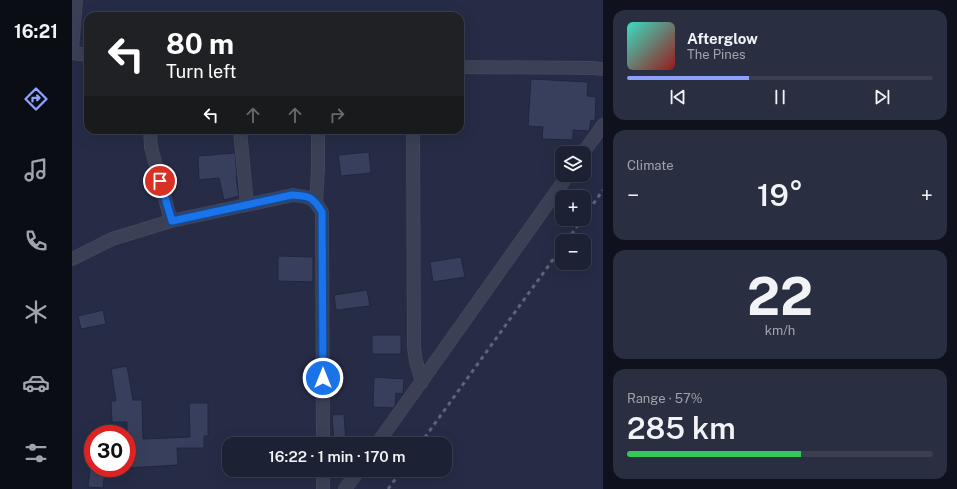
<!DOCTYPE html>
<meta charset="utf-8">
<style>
:root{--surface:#1c2134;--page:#292e40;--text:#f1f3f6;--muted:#a0a3ac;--line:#3a3e4f;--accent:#8ea0fe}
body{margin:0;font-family:"Public Sans",sans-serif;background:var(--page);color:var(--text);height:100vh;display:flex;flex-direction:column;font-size:15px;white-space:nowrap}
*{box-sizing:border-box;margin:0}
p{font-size:13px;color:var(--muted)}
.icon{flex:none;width:22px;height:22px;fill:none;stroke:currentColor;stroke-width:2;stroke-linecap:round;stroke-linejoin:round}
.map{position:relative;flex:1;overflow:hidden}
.details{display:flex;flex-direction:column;gap:10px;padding:10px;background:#0f121d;width:354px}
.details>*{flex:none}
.banner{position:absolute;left:12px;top:12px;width:380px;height:122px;border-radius:12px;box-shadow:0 4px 16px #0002,0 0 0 1px var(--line);background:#202124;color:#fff;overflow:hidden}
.controls{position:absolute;left:483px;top:146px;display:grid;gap:8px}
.controls a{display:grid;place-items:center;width:36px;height:36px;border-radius:8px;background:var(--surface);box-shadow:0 4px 16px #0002,0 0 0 1px var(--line);font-size:20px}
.speed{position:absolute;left:12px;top:425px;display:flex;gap:8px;font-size:20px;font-weight:700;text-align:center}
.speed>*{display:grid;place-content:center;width:52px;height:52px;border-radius:50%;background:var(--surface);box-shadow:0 4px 16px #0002,0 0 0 1px var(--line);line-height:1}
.speed .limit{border:6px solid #d22;background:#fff;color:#111}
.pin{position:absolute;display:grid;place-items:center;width:34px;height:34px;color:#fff;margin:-17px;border:2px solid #fff;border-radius:50%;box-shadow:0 1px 4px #0007}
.me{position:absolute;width:44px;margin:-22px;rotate:0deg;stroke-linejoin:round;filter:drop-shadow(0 0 3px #0008)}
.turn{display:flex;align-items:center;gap:14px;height:84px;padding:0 16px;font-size:18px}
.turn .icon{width:52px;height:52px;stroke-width:2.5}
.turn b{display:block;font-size:28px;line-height:34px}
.lanes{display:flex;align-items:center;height:38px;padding:0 16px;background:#0003;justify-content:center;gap:20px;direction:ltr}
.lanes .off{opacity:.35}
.big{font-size:30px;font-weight:600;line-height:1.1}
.details .widget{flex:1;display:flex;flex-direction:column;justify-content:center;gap:6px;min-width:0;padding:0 14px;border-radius:12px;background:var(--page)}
.details .dial{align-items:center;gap:0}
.dial b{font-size:52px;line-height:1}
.song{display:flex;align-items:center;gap:12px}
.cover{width:48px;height:48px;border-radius:6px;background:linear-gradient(135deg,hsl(170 70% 55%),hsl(0 70% 35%))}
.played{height:4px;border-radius:2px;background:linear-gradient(90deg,var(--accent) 40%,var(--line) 40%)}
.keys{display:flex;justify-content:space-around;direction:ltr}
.heat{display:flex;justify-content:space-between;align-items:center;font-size:22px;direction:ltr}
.charge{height:6px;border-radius:3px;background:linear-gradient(90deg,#34c759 57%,var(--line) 0)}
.trip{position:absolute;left:150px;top:437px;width:230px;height:40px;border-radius:12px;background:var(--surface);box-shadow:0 4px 16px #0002,0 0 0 1px var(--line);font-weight:600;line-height:40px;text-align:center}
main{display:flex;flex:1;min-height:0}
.tabs{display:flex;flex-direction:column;width:72px;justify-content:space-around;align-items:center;background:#0b0d15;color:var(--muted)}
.tabs .icon{width:28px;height:28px}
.tabs .current{color:var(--accent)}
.tabs b{font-size:18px;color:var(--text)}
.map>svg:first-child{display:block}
.building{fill:#383f5c;stroke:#21263d}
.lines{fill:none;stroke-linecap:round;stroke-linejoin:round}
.minor-casing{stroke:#41465c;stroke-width:14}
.minor{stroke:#3b4055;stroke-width:12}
.rail{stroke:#5d637c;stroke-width:3;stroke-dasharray:4 4;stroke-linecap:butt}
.route-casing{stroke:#114b97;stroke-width:10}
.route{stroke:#1a73e8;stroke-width:7}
</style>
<main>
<nav class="tabs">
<b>16:21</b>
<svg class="icon current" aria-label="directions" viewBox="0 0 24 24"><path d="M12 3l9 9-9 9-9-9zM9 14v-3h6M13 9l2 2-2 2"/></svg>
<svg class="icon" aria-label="music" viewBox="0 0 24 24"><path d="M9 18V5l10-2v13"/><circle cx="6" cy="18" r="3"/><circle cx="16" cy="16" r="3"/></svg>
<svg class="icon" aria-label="phone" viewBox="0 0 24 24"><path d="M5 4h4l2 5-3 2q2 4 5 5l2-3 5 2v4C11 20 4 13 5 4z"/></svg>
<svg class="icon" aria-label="climate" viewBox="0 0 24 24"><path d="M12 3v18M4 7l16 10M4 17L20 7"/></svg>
<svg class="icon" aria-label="car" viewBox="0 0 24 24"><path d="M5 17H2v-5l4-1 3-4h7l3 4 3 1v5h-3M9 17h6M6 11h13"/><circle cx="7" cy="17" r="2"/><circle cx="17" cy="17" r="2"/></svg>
<svg class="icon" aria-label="filters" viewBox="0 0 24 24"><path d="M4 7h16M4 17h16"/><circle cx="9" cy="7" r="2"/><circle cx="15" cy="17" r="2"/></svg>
</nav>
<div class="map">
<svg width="531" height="489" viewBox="0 0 531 489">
<rect width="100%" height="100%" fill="#262c46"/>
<path class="building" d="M459 79 516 82 515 96 524 97 523 121 519 120 517 131 501 130V140L470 139 471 127 456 126Z
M297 152 299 173 269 176 266 155Z
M163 153 165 177H164L167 196 152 200 147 178 127 180 126 156Z
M206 256 241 257V282L206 281Z
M389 257 393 277 361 282 358 262Z
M295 290 298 306 264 310 262 295Z
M31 310 34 324 9 329 6 316Z
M300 335H329V354H300Z
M55 366 61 400H70L71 439 118 437 117 403H136V436H132V448H105L106 465 55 468V422H40L39 401H44L39 369Z
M302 377 332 379 331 394 324 393 323 406 321 408 301 407Z
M272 414 274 444H262L260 415Z
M18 468 33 470 31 488 16 487Z"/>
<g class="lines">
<g class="minor-casing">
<path id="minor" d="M0 50 4 0
M0 53 16 55
M388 67 521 68 531 69
M78 130 79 147 99 221
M168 130 175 205
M341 130 342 348 344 361 350 382
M511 153 531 125
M244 202 246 169V130
M0 259 40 239 99 221 221 195C238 197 241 197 250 212L251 444
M305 444 496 175
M251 489V470
M273 489 287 470"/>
</g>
<use href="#minor" class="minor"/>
<path class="rail" d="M512 217 531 190
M495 241 510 219
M348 444 490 247
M316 489 330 470"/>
</g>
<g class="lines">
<g class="route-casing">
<path id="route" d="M88 181 100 221 220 195C238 196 241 197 250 212L251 378"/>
</g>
<use href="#route" class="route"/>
</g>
</svg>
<div class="controls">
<a><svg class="icon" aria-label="layers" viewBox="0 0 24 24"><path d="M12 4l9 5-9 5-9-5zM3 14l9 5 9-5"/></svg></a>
<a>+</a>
<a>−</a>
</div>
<div class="speed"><div class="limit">30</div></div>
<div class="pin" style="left:88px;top:181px;background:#d93025"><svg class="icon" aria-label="arrive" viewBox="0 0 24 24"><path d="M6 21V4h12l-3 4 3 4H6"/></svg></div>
<svg class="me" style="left:251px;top:378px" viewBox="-20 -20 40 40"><circle r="17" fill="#1a73e8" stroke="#fff" stroke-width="3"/><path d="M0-11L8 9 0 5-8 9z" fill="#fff"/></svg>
<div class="trip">16:22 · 1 min · 170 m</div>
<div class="banner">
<div class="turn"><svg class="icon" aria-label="left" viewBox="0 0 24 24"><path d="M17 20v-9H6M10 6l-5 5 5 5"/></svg><div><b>80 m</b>Turn left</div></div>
<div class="lanes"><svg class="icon" aria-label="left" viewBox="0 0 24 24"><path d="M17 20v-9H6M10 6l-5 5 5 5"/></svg><svg class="icon off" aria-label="ahead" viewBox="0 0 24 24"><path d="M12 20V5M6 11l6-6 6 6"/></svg><svg class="icon off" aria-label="ahead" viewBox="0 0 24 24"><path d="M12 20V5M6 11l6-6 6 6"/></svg><svg class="icon off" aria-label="right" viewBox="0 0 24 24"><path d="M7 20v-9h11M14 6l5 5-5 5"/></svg></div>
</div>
</div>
<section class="details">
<div class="widget">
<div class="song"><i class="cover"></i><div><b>Afterglow</b><p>The Pines</p></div></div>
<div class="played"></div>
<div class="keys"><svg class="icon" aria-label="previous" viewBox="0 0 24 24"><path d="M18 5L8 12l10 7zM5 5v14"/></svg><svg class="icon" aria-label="pause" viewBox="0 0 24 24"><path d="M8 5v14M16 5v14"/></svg><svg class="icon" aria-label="next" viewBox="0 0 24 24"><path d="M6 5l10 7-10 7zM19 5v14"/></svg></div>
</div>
<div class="widget"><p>Climate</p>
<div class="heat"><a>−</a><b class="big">19°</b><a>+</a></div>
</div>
<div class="widget dial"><b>22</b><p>km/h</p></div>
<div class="widget"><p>Range · 57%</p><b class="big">285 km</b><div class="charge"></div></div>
</section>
</main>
